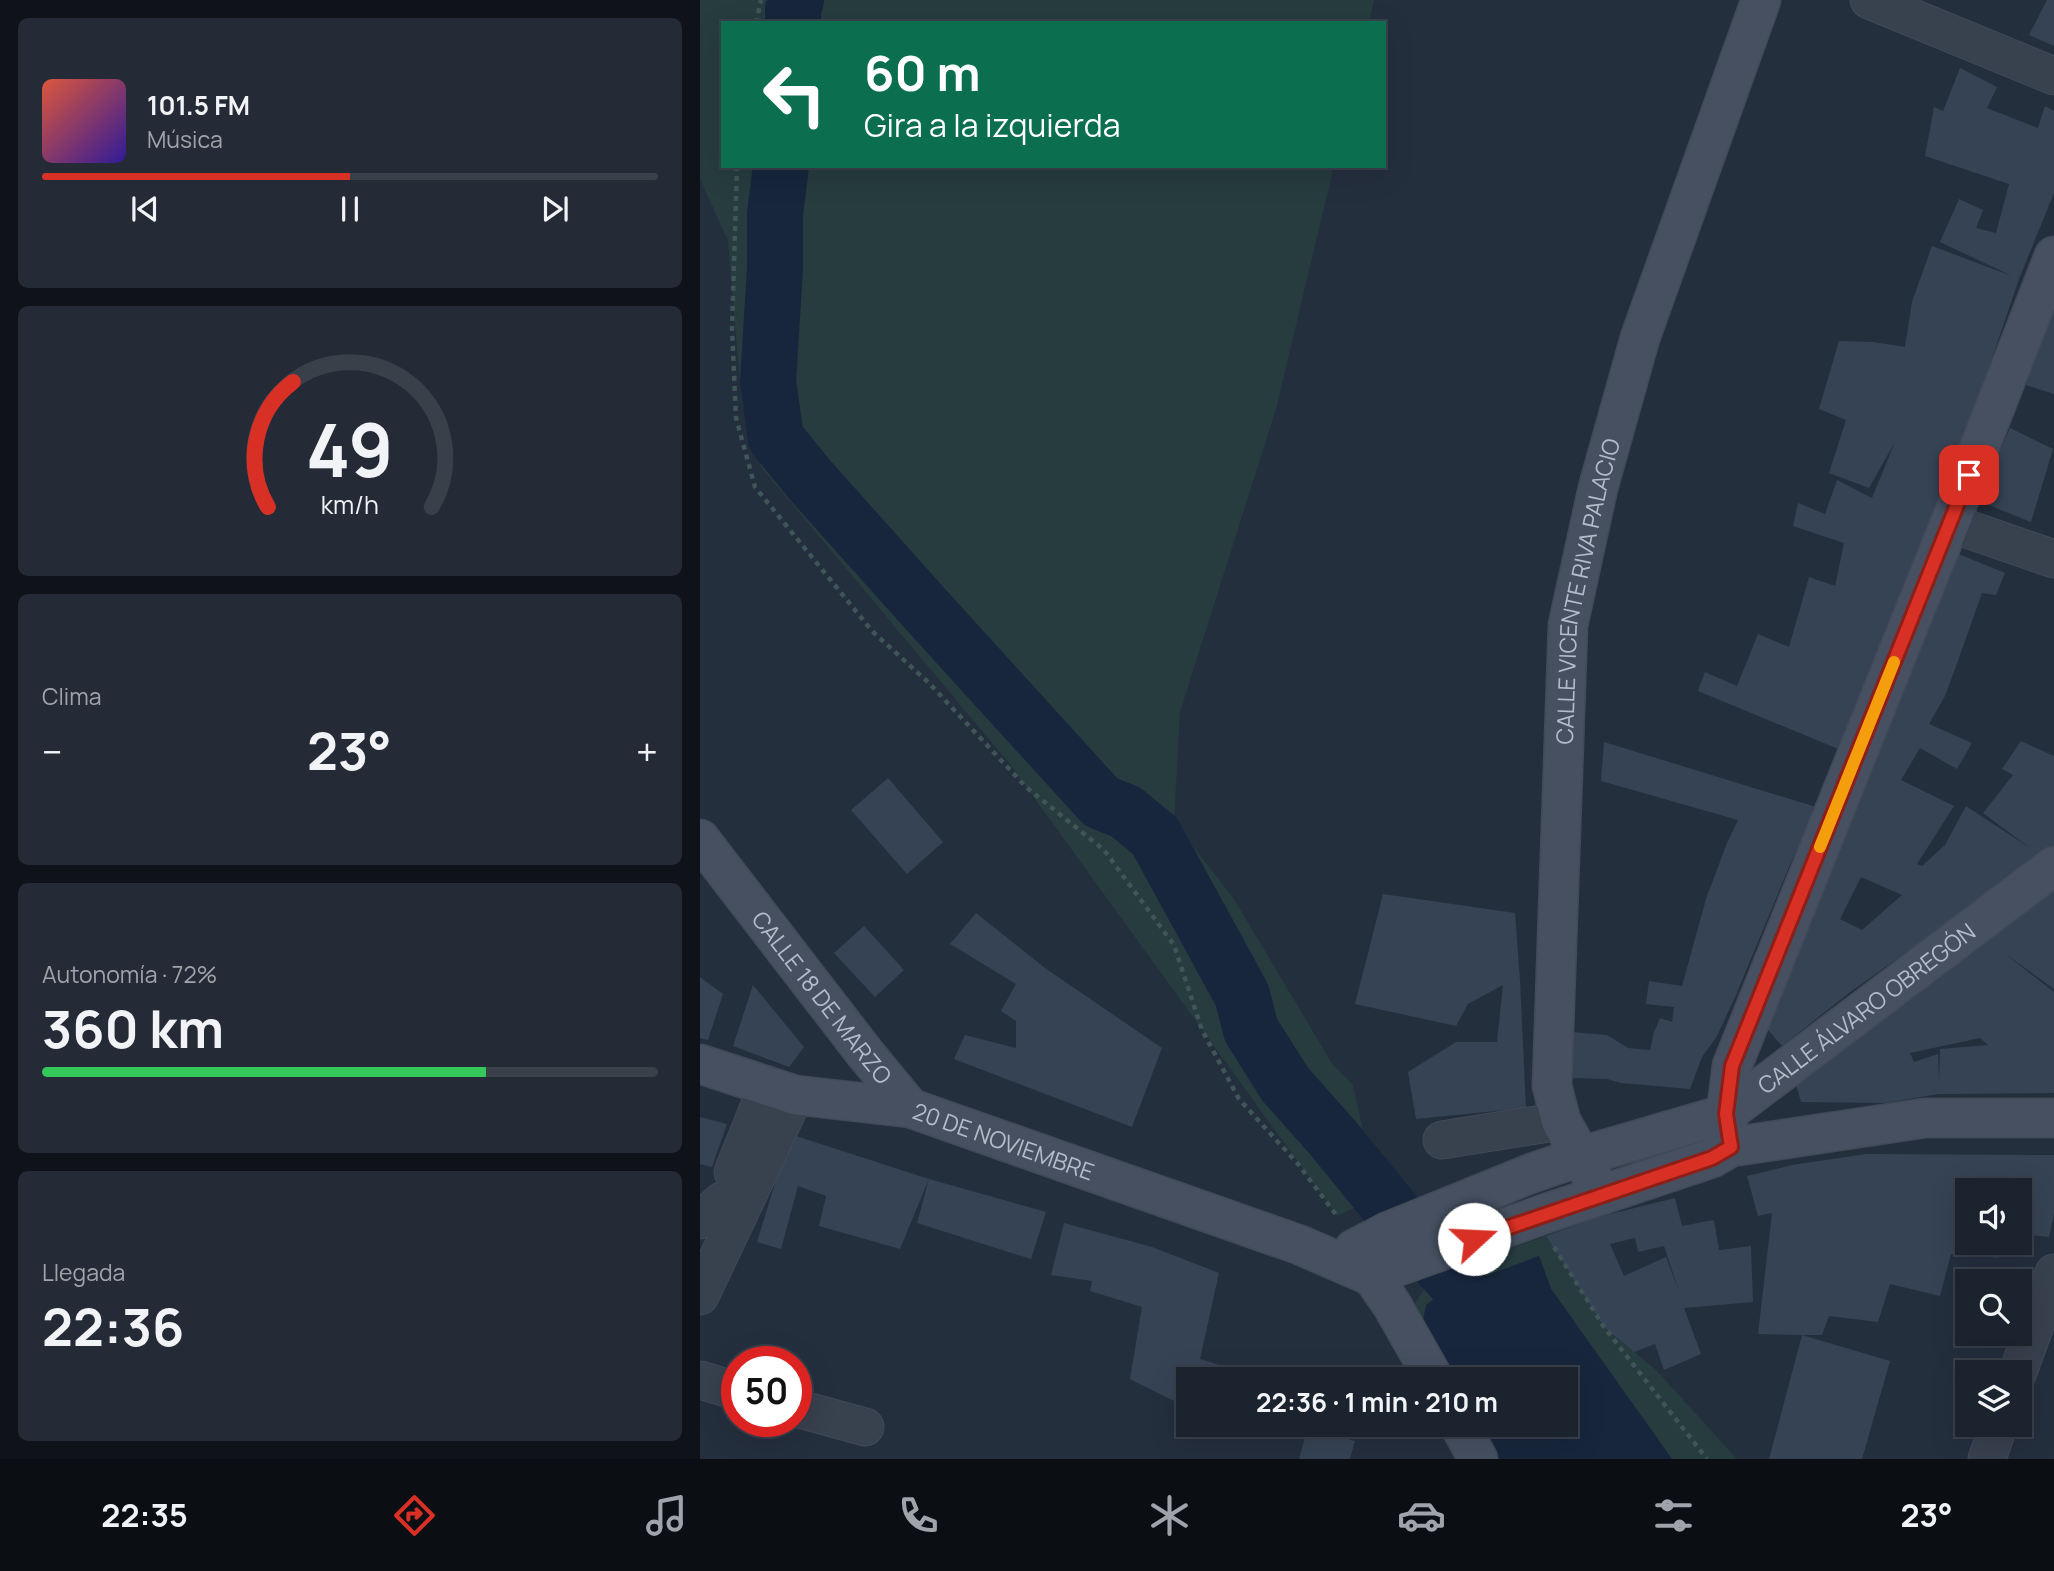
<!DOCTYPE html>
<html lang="es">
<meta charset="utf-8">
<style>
:root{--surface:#1b232e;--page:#242b36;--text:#f1f3f6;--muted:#a0a4aa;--line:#39404a;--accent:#d93025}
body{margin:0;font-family:Manrope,sans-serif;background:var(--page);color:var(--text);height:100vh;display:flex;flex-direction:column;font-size:26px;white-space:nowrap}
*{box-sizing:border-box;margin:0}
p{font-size:23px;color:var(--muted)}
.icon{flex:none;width:38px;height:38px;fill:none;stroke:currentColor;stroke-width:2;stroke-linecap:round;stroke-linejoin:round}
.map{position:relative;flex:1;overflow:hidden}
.details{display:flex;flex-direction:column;gap:18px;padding:18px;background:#0f1319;width:700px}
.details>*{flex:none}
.top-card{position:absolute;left:21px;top:21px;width:665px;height:147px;border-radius:0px;box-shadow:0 7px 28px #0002,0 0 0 2px var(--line);background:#0b6e4f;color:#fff;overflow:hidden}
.tools{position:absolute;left:1255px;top:1178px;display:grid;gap:14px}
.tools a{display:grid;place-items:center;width:77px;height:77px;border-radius:0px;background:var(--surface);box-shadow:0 7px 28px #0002,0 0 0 2px var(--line);font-size:35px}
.speed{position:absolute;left:21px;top:1346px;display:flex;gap:14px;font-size:35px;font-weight:700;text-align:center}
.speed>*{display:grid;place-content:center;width:91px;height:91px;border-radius:50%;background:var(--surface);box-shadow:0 7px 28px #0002,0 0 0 2px var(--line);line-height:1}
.speed .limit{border:10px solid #d22;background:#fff;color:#111}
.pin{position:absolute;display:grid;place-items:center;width:60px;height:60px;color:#fff;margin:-30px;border-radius:14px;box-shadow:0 4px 10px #0006}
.me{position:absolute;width:77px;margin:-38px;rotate:70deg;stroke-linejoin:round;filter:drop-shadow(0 0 5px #0008)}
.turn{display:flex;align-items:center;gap:24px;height:147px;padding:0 28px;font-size:32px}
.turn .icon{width:91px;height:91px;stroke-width:2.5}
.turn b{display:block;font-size:49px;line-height:60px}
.big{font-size:52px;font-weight:700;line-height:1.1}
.details .card{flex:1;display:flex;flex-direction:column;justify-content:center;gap:10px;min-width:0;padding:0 24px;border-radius:10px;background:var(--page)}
.details .dial{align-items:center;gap:0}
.dial svg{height:182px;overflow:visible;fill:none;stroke:var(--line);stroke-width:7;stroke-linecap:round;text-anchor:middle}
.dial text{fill:var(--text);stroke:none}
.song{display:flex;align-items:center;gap:21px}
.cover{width:84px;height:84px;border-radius:10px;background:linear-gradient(135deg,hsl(10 70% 55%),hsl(250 70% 35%))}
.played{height:7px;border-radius:4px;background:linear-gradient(90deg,var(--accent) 50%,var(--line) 50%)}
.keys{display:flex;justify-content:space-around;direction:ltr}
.heat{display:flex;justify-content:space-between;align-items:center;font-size:38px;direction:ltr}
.charge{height:10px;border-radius:5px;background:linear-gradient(90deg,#34c759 72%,var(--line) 0)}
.trip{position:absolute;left:476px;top:1367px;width:402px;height:70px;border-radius:0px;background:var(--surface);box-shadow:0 7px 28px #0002,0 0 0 2px var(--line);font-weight:700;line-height:70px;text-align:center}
.tab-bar{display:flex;height:112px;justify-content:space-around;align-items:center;background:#0b0e12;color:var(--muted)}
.tab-bar .icon{width:49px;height:49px}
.tab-bar .on{color:var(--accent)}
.tab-bar b{font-size:32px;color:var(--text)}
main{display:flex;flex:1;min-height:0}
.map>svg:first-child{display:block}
.green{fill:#263c3f}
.water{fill:#17263c}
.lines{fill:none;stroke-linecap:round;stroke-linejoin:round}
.river{stroke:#17263c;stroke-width:56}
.building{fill:#364354;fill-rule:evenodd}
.street-casing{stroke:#414a57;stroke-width:39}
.secondary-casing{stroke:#414a57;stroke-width:41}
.path{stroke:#3f5557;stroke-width:4.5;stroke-dasharray:5 5;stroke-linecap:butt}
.street{stroke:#38414e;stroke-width:37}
.secondary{stroke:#465061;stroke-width:38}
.route-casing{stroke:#8d1f18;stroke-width:18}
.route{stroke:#d93025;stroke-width:12}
.slow{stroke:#f59e0b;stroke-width:12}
.labels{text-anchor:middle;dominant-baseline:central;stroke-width:7;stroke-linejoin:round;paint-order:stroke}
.street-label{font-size:23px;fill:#b4bcc9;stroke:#1d2633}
</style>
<main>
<section class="details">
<div class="card">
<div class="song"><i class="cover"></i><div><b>101.5 FM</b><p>Música</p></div></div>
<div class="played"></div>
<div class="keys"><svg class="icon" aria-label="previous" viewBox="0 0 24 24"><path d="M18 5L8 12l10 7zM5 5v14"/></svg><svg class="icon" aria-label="pause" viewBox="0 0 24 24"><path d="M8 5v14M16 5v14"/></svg><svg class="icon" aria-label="next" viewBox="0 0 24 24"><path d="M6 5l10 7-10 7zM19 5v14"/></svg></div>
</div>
<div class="card dial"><svg viewBox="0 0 100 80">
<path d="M14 69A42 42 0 1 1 86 69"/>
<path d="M14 69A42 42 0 0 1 25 14" stroke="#d93025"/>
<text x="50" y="56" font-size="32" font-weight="700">49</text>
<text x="50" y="72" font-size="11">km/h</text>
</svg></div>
<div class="card"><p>Clima</p>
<div class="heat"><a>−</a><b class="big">23°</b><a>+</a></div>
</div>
<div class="card"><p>Autonomía · 72%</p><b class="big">360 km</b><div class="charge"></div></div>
<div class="card"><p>Llegada</p><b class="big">22:36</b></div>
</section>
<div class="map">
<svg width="1354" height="1459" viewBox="0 0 1354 1459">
<rect width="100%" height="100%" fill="#242f3e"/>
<path class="green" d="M0 0H674L669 23H23V166H634L576 409 480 712 474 822 534 899 631 1062 653 1085 667 1149 681 1195 637 1216 309 763 61 467 42 405 28 241 0 179Z
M846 1236 904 1327 957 1371 1037 1459H972L851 1289 839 1256 744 1292 738 1360 710 1310 729 1283 760 1266Z"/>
<path class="water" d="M839 1256 851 1289 972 1459H791L771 1425 866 1424V1379H746L723 1320 726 1305 743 1292Z"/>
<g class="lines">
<path class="river" d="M93 23V9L96 0
M81 166 75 214V268L68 382 76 438 110 480 229 613 401 802 426 812 455 836 542 995 551 1030 585 1084 633 1138 717 1241 759 1286"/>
</g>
<path class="building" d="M1347 0H1354V46L1329 35Z
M1260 68 1297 87 1287 108 1338 128 1345 106 1354 111V193L1319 279 1273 414 1143 751 998 691 1005 672 1037 686 1058 634 1089 647 1109 577 1135 586 1144 543 1093 526 1098 503 1125 514 1137 480 1172 498 1195 442 1169 488 1129 473 1146 420 1119 409 1139 341 1173 342 1205 347 1212 302 1232 246 1312 276 1240 242 1259 199 1283 210 1276 228 1296 233 1309 184 1225 156 1234 107 1243 111Z
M1354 296V394L1326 385Z
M1310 428 1353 449 1331 522 1281 502 1298 455Z
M1256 553 1305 573 1296 595 1282 593 1255 669 1245 696 1229 724 1272 743 1257 769 1220 748 1201 780 1254 806 1217 864 1222 866 1245 845 1266 806 1330 848 1283 813 1313 775 1302 769 1321 741 1354 756V847L1149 993 1082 1046 1058 1018ZM1161 877 1202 895 1162 930 1140 919Z
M904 742 1116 807 1089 867 1036 995 1017 1036 1002 1057 990 1089 921 1083 907 1079 873 1078 871 1032 907 1035 928 1048 950 1050 954 1032 960 1018 972 1022 974 1007 946 1004 949 981 982 986 1006 899 1027 843 1038 820 901 781Z
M188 778 243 842 207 874 151 810Z
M1354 885V989L1304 953 1354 992V1093L1238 1094 1186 1103 1101 1102 1095 1081ZM1280 1038 1288 1045 1240 1049 1239 1081 1238 1054 1214 1062 1210 1053Z
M683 894 815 913 820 981 826 1108 716 1119 708 1072 756 1042H797L803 985 768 1004 756 1026 655 1004Z
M276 913 345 968 462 1048 432 1127 254 1059 265 1035 316 1048V1021L301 1011 316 984 250 944Z
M164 926 204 970 175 997 134 953Z
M0 977 23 994 8 1040 0 1038Z
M53 985 104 1047 89 1067 33 1046Z
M0 1117 27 1124 12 1167 0 1164Z
M90 1134 229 1179 200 1249 119 1226 126 1196 98 1186 81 1249 57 1242Z
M1166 1154 1354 1155V1214L1349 1237 1320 1234V1190H1267V1242H1304L1299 1258 1251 1254 1240 1296 1190 1284 1178 1322 1129 1316 1122 1335H1102L1190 1361 1162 1459H1069L1102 1335 1058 1334 1072 1213 1058 1216 1047 1176 1092 1165Z
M229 1179 346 1212 331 1259 217 1223Z
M975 1198 982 1226 1014 1220 1019 1250 1051 1246 1053 1302 984 1308 1001 1354 964 1370 955 1344 934 1352 904 1327 846 1236 898 1217ZM935 1238 938 1252 964 1246 979 1291 966 1257 924 1276 910 1244Z
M364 1223 452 1247 519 1273 500 1359 531 1369 528 1379H488V1408L430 1379 442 1307 390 1291 392 1281 351 1275Z
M608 1427 655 1441 650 1459H599Z"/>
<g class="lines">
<g class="street-casing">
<path id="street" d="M1169 0 1354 76
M1250 523 1354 559
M742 1140 861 1121
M33 1172 68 1085
M0 1220 22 1201
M0 1296 95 1095
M1318 1372 1354 1273
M0 1380 37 1391
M96 1408 165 1427
M1287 1459 1299 1424"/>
</g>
<g class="secondary-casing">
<g id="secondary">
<path id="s1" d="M0 839 164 1052 210 1108"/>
<path id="s2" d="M0 1064 95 1095 210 1108 600 1245 671 1276 844 1214 1012 1158 1031 1147 1225 1118H1354"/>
<path d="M1031 1147 1026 1114 1032 1066 1250 523 1354 256"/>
<path id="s3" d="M902 1195 861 1121 852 1086 868 625 898 488 940 338 1061 0"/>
<path id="s4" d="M654 1249 689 1231 832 1173 879 1157 1026 1114 1354 866"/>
<path d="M658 1256 692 1305 734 1379"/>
<path d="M759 1424 778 1459"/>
</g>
</g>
<path class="path" d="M56 23 61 0
M37 166 32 329 36 418 55 487 172 631 229 683 326 787 404 850 474 945 502 1030 539 1099 598 1164 637 1216
M854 1247 904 1327 1007 1459"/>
<use href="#street" class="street"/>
<use href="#secondary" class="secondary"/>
</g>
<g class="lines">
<g class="route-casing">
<path id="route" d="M774 1239 1012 1158 1031 1147 1026 1114 1032 1066 1269 475"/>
</g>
<use href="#route" class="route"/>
<path class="slow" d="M1120 847 1194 662"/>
</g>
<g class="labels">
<g class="street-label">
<text stroke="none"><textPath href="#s3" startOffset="618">CALLE VICENTE RIVA PALACIO</textPath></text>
<text stroke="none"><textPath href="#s1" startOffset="200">CALLE 18 DE MARZO</textPath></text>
<text stroke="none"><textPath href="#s4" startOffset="572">CALLE ÁLVARO OBREGÓN</textPath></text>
<text stroke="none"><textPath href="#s2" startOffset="315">20 DE NOVIEMBRE</textPath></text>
</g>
</g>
</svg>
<div class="tools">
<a><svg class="icon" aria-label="sound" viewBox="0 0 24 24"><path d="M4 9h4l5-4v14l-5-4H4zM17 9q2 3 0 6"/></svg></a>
<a><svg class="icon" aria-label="search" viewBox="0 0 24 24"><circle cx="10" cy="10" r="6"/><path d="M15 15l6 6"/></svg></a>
<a><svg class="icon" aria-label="layers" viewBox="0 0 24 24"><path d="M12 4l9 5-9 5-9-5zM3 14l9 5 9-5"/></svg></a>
</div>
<div class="speed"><div class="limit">50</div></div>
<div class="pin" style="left:1269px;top:475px;background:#d93025"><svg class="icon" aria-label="arrive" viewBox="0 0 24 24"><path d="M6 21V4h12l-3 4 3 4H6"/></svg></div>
<svg class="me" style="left:774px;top:1239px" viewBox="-20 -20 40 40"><circle r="19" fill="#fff"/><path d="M0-13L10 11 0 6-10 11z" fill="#d93025"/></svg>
<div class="trip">22:36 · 1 min · 210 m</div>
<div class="top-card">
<div class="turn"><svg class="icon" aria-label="left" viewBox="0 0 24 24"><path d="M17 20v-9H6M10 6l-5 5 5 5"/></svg><div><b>60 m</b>Gira a la izquierda</div></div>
</div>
</div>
</main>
<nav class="tab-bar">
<b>22:35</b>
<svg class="icon on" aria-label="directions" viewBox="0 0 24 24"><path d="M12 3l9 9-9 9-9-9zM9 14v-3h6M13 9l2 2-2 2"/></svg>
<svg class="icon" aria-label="music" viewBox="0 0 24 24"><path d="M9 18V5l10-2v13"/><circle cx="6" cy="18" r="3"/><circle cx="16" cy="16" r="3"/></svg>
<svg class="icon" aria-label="phone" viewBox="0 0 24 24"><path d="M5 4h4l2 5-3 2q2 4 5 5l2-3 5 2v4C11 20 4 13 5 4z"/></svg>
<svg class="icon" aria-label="climate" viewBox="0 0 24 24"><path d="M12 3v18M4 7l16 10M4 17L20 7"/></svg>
<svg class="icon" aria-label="car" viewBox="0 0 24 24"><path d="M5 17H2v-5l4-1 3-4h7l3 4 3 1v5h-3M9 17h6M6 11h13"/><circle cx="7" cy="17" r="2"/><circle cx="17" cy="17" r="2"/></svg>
<svg class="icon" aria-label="filters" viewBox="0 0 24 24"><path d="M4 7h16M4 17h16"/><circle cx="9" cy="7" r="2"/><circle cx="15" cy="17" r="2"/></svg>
<b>23°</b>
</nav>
